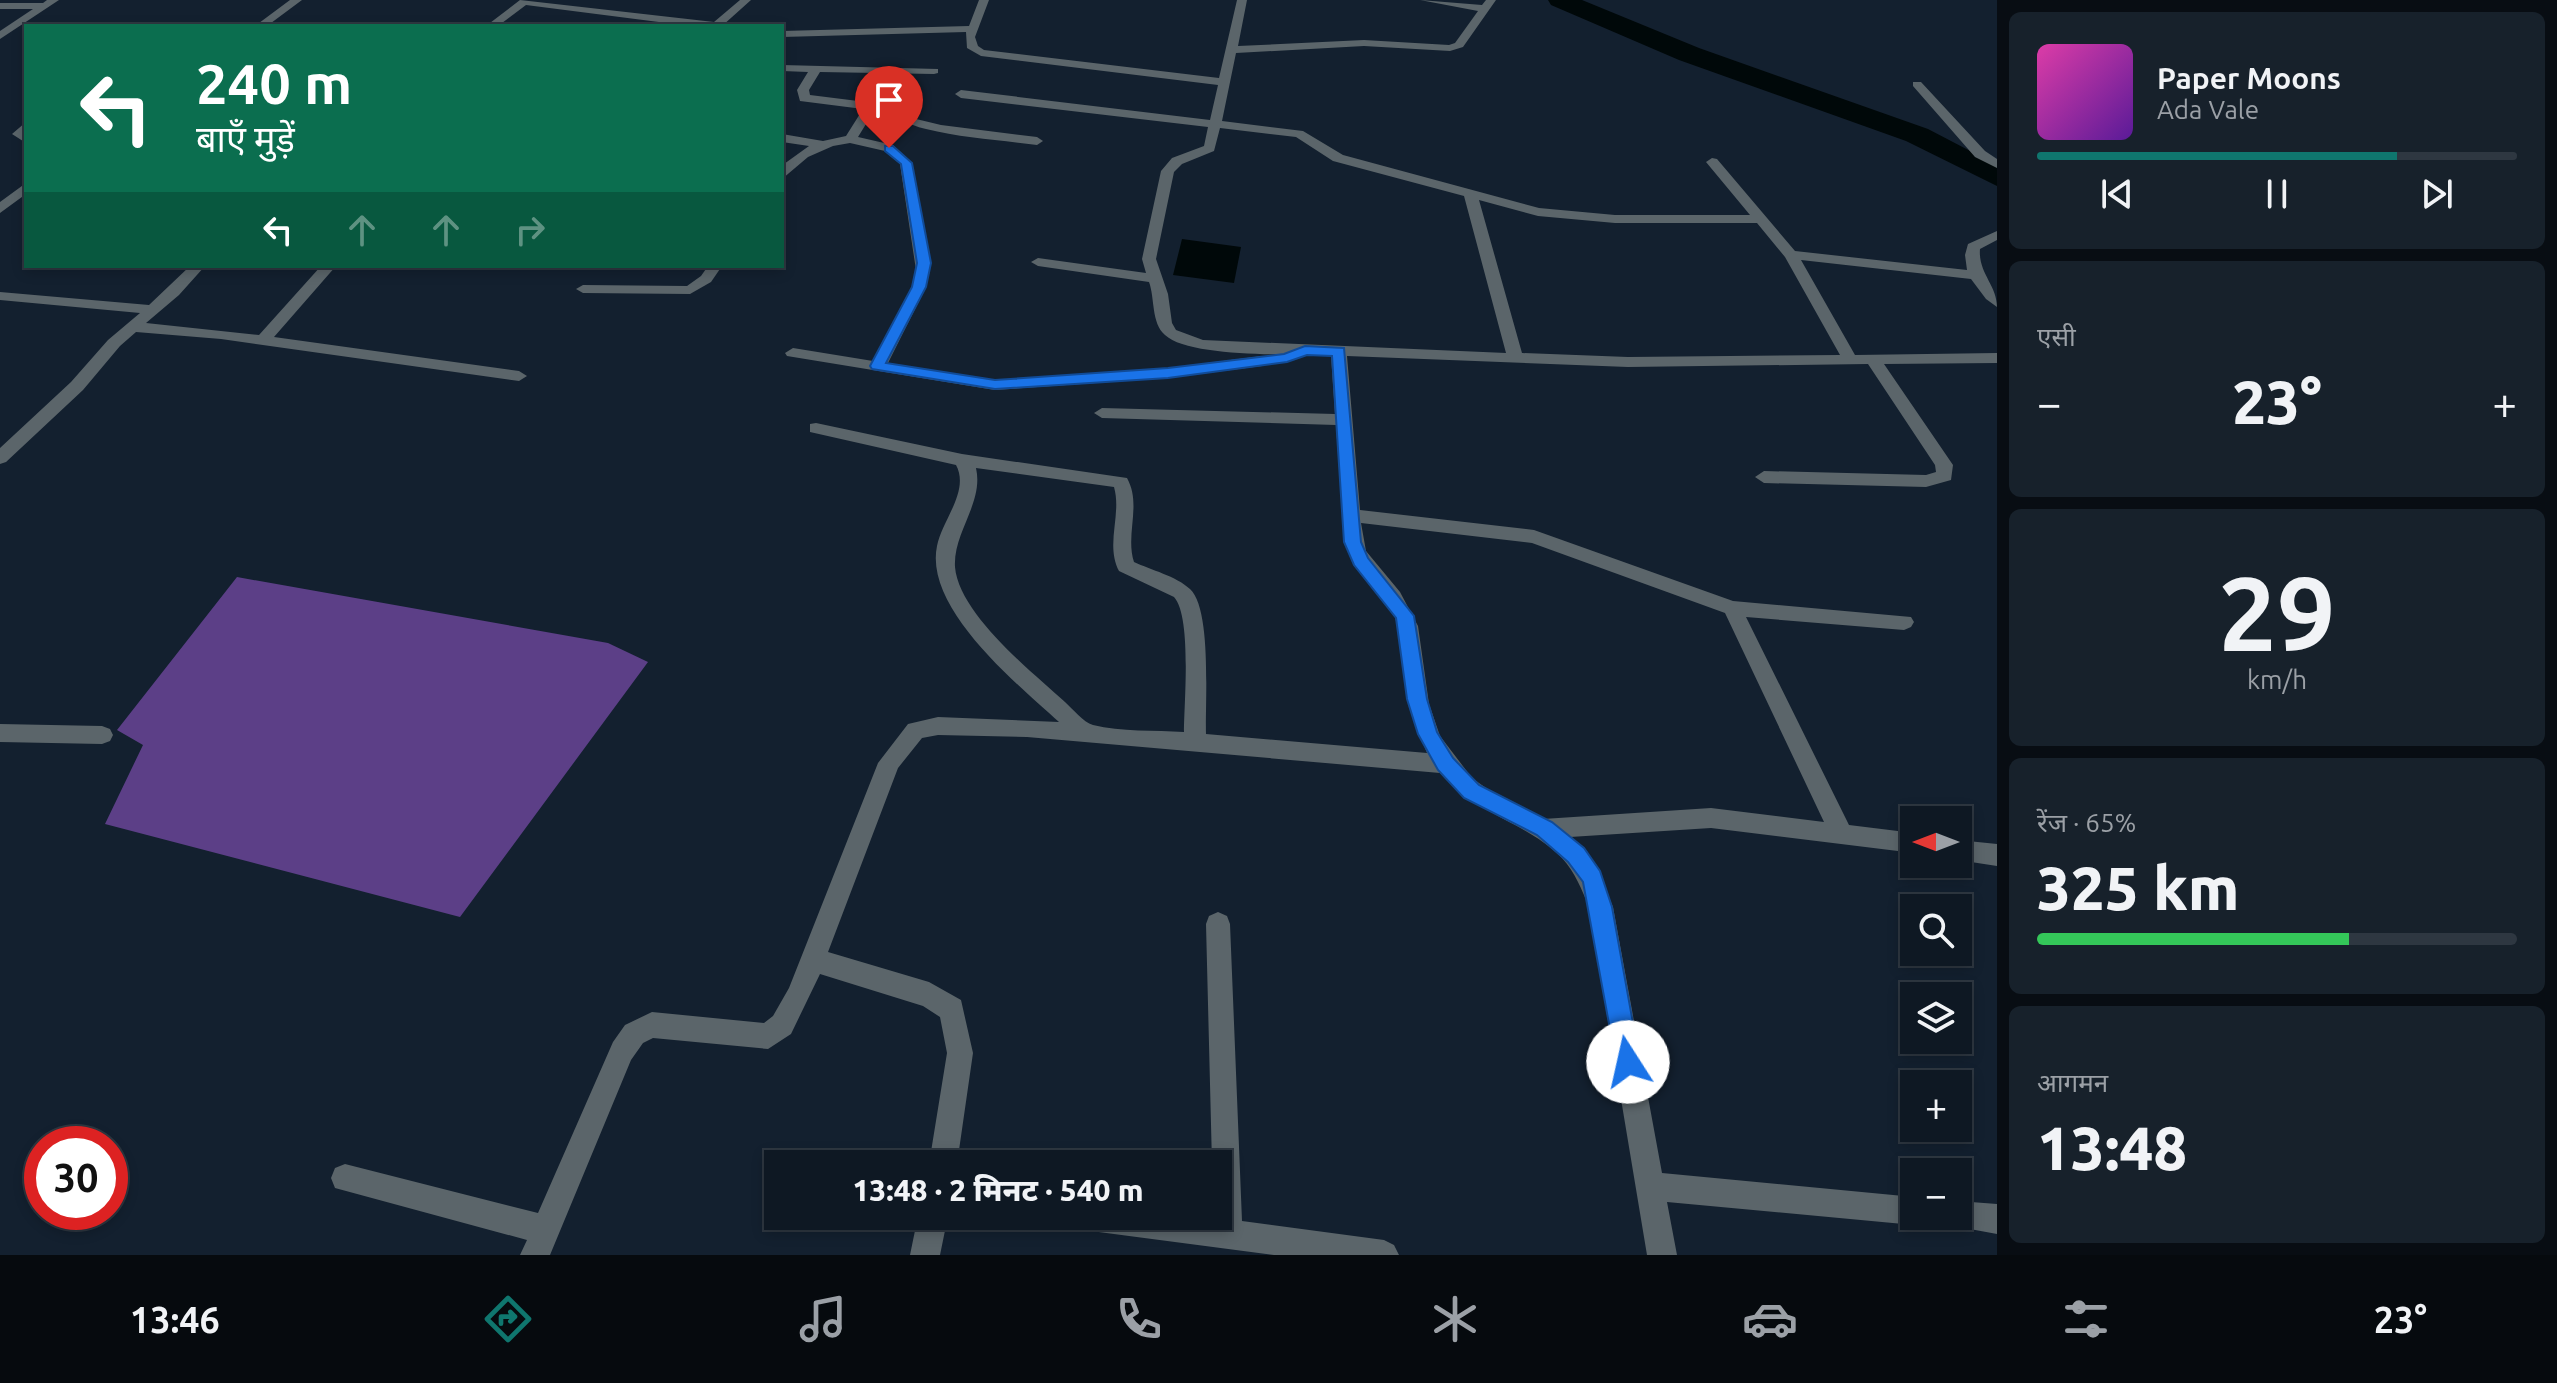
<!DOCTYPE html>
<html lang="hi">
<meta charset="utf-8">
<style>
:root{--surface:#0e1823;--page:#17212b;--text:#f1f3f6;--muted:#9ba0a6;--line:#2e3741;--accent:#0f766e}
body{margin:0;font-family:Ubuntu,"Noto Sans Devanagari",sans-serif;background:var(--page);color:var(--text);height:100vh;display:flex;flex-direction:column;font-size:30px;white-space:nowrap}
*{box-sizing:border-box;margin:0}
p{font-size:26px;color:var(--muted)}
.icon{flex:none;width:44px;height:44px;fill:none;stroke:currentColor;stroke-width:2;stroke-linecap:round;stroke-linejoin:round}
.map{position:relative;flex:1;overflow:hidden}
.panel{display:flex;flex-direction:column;gap:12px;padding:12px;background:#080d13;width:560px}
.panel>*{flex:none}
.guide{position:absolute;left:24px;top:24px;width:760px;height:244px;border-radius:0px;box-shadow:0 4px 12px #0003,0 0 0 2px var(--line);background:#0b6e4f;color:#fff;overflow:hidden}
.needle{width:52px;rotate:270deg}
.tools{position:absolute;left:1900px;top:806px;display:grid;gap:16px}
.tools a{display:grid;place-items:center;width:72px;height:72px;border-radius:0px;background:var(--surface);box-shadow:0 4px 12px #0003,0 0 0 2px var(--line);font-size:40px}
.speed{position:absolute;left:24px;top:1126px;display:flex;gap:16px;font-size:40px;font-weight:700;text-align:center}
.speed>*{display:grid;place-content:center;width:104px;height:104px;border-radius:50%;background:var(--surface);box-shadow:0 4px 12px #0003,0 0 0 2px var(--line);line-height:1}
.speed .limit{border:12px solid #d22;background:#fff;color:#111}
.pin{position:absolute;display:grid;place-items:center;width:68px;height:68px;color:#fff;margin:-82px -34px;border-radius:50% 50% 50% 0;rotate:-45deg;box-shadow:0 0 8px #0007}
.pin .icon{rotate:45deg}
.me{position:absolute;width:88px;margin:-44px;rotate:350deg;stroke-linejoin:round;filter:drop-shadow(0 0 6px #0008)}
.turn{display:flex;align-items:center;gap:28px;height:168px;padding:0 40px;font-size:36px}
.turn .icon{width:104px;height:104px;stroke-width:2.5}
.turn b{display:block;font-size:56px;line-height:68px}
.lanes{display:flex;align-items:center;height:76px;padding:0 40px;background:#0003;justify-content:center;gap:40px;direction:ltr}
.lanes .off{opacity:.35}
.big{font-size:60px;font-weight:800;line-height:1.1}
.panel .widget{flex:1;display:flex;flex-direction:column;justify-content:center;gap:12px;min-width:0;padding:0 28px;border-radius:12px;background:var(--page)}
.panel .dial{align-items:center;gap:0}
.dial b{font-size:104px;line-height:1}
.song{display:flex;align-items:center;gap:24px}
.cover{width:96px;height:96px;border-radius:12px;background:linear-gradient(135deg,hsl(320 70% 55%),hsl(270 70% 35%))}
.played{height:8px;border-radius:4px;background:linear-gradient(90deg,var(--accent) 75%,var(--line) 75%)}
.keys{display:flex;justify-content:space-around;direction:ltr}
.heat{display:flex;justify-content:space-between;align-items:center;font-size:44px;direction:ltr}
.charge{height:12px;border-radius:6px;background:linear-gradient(90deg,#34c759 65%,var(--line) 0)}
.trip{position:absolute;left:764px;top:1150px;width:468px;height:80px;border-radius:0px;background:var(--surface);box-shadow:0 4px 12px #0003,0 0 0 2px var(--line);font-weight:800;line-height:80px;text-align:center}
.dock{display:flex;height:128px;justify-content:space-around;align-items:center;background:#060a0e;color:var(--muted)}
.dock .icon{width:56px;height:56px}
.dock .on{color:var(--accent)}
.dock b{font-size:36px;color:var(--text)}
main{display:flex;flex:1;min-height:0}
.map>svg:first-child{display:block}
.forest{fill:#5c3f87}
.water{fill:#000809}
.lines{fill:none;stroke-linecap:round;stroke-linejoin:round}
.river{fill:#000809;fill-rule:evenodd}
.minor{fill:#5b656a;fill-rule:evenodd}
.route{fill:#1a73e8;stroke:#114b97;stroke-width:2}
</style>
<main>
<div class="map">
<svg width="1997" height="1255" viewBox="0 0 1997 1255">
<rect width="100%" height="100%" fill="#13202f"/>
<path class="forest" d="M237 577 608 643 648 662 460 917 105 824 143 745 117 730Z"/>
<path class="water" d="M1182 239 1241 247 1234 283 1173 275Z"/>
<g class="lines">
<path class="river" d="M1548 0H1582L1699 48 1928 129 1997 165V186L1906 141 1679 60 1551 5Z"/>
<path class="minor" d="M47 0H59L0 39V31L33 9H0V3H43Z
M290 0H302L267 26H255Z
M520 0 714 22 740 0H751L722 26H690L526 5 498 26H486Z
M979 0H989L975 37 978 46 984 50 1219 78 1237 0H1247L1238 46 1364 40 1449 45 1455 43 1478 11 1420 0 1482 5 1486 0H1496L1463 47 1450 51 1364 46 1236 53 1222 121 1303 131 1343 155 1539 208 1615 215H1750L1706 162 1712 158 1717 159 1795 251 1967 270 1965 255 1968 244 1997 231V240L1980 249C1978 273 1997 285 1997 307L1986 299 1971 279 1801 260 1855 355 1997 353V363L1884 364 1953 465 1951 480 1926 487 1764 483 1755 477 1764 471 1926 475 1936 472 1935 465 1868 364 1628 367 1347 356 1360 510 1534 530 1733 601 1911 617 1914 622 1911 627 1904 630 1746 617 1849 825 1914 833V853L1711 828 1570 837 1596 867 1613 907 1662 1173 1914 1197V1216H1926L1924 1221 1914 1225 1667 1202 1677 1255H1647L1589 907C1582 890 1575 872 1562 858 1525 821 1478 816 1440 773L1027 737 938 735 922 738 898 768 828 952 929 982 961 1000 973 1053 957 1164H929L947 1053 940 1017 923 1006 820 974 791 1034 768 1049 653 1038 643 1043 631 1060 550 1255H520L527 1240 335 1188 331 1178 335 1168 345 1164 538 1213 613 1042 625 1025 652 1012 764 1023 773 1016 789 988 878 763 908 724 938 717 1059 722C1017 684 924 608 937 546 942 520 970 491 956 465L810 432V424L816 423 962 454 1127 478C1142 505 1125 534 1134 562 1151 570 1176 576 1190 589 1212 609 1205 703 1206 734L1427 753 1408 704 1402 645 1395 617 1357 567 1344 542 1336 425 1102 418 1094 413 1102 408 1335 414 1331 355C1296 354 1189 358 1165 335 1151 323 1155 298 1149 282L1038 266 1031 262 1038 258 1146 273 1142 259 1161 171 1172 158 1204 146 1208 127 961 98 955 94 961 90 1210 120 1218 85 981 56 967 48 966 32 782 37V31L969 26ZM1220 128 1296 137 1333 161 1464 196 1506 353 1203 340 1176 330 1172 323 1168 294 1156 259 1174 172 1182 164 1214 151ZM1479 200 1538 216 1615 223H1757L1785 257 1840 355 1628 357 1522 353ZM976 468 1114 487C1122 515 1105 544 1119 571L1174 597C1192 617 1184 703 1184 732 1155 730 1121 732 1093 725 1083 722 1073 709 1065 702 1032 672 959 614 955 567 953 532 984 503 976 468ZM1361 523 1532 543 1725 613 1824 822 1711 808 1543 819 1493 793 1472 778 1440 736 1429 704 1418 626 1400 592 1366 551Z
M782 65 938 69V73L934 74 820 72 809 90 810 95 890 105 912 118 941 125 1037 137 1043 141 1037 145C1000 140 962 138 926 129 907 125 892 113 874 111L858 137 893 145 912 163 930 270 926 287 888 363 995 380 1168 368 1262 356 1270 361 1262 366 1168 378 995 390 787 356 785 353 793 348 873 361 912 287 916 270 900 164 885 151 850 143 833 146 808 157 782 179 784 164 809 146 782 142V134L823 141 846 136 863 109 800 101 797 90 808 72 782 71Z
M1913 82H1921L1985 151 1997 159V168L1975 157 1913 86Z
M26 122V143L12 134Z
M26 183V194L0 213V202Z
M190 266H205L179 295 146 323 259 335 321 266H336L274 337 519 371 527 376 519 381 221 339 136 332 120 346 83 390 6 462 0 464V448L71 382 108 340 140 313 0 300V292L149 305Z
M708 266H722L711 282 690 294 583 293 576 289 583 285 687 286 701 276Z
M0 724 102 726 110 729 113 735 110 741 102 744 0 742Z
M1958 840 1997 844V866L1958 860Z
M1218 912 1227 916 1230 924 1242 1221 1384 1240 1394 1245 1399 1255H1274L1091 1231 1081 1226 1076 1216H1218V1164H1212L1206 924 1209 916Z
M1958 1201 1997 1204V1234L1948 1225 1944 1216H1958Z
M918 1216H948L940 1255H910Z"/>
</g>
<path class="route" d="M885 146H893L912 163 931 263 926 287 886 363 995 380 1168 368 1284 354 1305 346 1344 348 1361 542 1368 558 1414 616 1427 699 1437 732 1453 758 1479 785 1552 822 1584 848 1600 871 1612 907 1640 1062 1637 1071 1628 1074 1620 1071 1616 1062 1583 882 1568 862 1537 835 1464 798 1438 770 1418 734 1407 699 1396 618 1354 565 1344 542 1332 356 1307 355 1287 362 1168 378 995 389 872 369 870 366 912 287 917 263 901 164 885 151Z"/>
</svg>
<div class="tools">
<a><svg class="needle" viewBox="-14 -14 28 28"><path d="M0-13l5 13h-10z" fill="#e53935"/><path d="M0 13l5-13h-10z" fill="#9ba0a6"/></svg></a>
<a><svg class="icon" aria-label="search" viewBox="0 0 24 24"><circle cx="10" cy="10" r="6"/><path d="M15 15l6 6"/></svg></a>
<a><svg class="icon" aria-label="layers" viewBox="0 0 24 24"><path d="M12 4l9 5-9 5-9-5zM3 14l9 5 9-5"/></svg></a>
<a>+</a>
<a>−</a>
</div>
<div class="speed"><div class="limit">30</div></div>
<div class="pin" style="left:889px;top:148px;background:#d93025"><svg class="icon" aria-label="arrive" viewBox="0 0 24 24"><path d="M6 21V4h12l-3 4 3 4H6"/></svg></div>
<svg class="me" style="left:1628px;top:1062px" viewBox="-20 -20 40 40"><circle r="19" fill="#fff"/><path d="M0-13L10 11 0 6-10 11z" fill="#1a73e8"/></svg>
<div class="trip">13:48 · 2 मिनट · 540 m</div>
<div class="guide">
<div class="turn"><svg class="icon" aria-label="left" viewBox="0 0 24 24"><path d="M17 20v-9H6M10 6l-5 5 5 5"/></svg><div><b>240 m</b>बाएँ मुड़ें</div></div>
<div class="lanes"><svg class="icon" aria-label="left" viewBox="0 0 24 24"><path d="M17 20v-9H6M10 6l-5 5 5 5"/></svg><svg class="icon off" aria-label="ahead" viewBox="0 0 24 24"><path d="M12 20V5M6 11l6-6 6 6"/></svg><svg class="icon off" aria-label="ahead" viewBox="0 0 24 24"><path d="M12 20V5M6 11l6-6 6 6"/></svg><svg class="icon off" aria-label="right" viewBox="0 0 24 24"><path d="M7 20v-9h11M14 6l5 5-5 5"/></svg></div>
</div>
</div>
<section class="panel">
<div class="widget">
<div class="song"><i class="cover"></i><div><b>Paper Moons</b><p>Ada Vale</p></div></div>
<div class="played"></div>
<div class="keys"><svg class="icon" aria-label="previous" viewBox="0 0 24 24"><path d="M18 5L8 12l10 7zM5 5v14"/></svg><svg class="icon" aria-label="pause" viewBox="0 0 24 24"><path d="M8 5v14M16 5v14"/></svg><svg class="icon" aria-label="next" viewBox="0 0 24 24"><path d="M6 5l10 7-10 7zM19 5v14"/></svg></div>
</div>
<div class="widget"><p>एसी</p>
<div class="heat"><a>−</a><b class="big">23°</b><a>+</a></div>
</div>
<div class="widget dial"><b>29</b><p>km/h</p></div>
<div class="widget"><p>रेंज · 65%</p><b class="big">325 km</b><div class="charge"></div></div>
<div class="widget"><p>आगमन</p><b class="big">13:48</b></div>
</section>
</main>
<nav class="dock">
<b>13:46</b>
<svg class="icon on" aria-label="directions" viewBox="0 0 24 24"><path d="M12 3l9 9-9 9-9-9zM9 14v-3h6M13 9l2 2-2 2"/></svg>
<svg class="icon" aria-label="music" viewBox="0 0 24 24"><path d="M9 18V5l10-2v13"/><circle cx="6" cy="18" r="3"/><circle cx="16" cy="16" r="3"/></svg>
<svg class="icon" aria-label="phone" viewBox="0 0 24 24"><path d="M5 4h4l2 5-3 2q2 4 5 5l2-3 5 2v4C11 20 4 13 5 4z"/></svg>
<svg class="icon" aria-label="climate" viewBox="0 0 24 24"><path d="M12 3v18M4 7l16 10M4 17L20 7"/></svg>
<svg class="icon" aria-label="car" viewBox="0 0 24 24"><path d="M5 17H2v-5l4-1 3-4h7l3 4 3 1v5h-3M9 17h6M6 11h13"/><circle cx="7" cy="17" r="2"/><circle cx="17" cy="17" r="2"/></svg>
<svg class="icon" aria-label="filters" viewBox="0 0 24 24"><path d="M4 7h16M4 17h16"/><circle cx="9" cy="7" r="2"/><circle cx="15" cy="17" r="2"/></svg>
<b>23°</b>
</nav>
